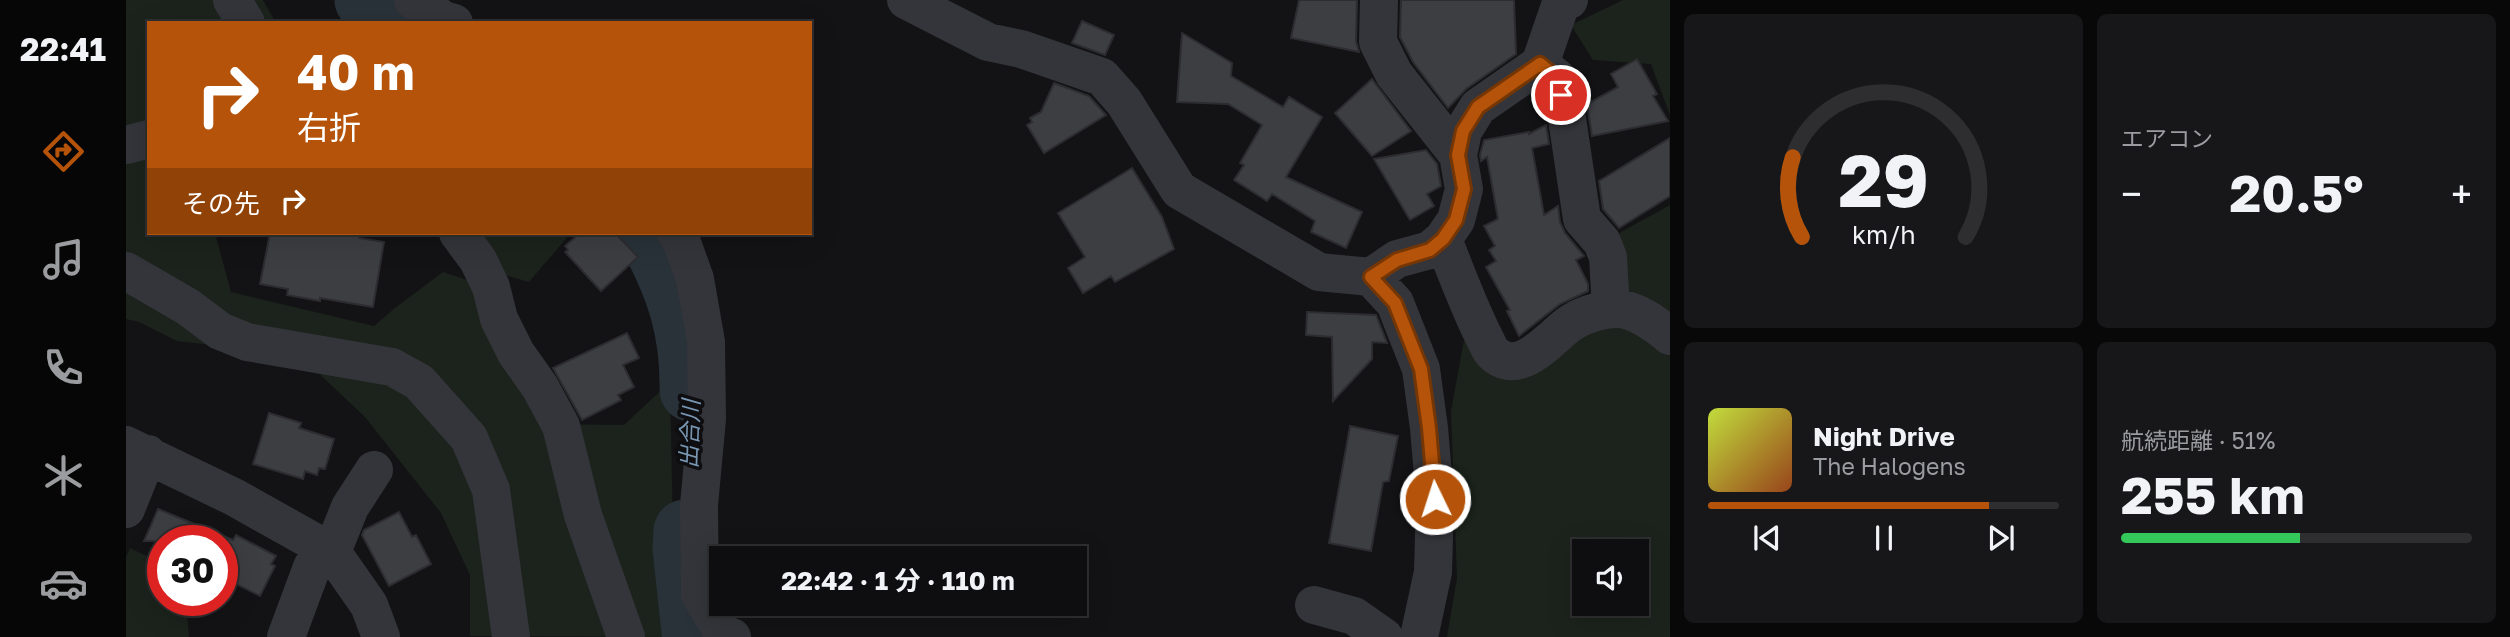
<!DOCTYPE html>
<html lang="ja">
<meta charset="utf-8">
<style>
:root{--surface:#0e0e10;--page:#171719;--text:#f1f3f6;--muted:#9b9c9f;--line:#2e2e30;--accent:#b45309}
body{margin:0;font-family:"Golos Text","Noto Sans JP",sans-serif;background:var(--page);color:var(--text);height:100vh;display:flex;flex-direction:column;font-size:26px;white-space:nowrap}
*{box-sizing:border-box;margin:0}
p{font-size:23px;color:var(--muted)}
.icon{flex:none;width:38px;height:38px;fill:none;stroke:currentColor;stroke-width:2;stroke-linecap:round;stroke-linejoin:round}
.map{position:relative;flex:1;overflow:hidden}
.details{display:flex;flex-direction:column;gap:14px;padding:14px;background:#080809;width:840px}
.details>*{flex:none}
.hud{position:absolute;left:21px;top:21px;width:665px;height:214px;border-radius:0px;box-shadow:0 7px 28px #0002,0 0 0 2px var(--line);background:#b45309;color:#fff;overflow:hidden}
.tools{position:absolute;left:1446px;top:539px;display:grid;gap:14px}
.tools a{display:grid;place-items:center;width:77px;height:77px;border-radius:0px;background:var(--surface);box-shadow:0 7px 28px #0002,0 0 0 2px var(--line);font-size:35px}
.speed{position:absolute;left:21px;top:525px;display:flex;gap:14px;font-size:35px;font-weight:700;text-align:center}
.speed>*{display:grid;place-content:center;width:91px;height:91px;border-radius:50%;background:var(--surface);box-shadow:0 7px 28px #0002,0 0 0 2px var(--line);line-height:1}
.speed .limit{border:10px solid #d22;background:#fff;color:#111}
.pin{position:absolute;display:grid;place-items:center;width:60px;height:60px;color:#fff;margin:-30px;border:4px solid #fff;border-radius:50%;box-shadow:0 2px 7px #0007}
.me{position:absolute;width:77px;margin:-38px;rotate:356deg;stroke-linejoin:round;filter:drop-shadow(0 0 5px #0008)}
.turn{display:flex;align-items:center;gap:24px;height:147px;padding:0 35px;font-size:32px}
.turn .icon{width:91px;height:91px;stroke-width:2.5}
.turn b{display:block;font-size:49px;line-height:60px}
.then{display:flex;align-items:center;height:66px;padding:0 35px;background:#0003;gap:14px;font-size:26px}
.big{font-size:52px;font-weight:700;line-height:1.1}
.details .tile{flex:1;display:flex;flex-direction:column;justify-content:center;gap:10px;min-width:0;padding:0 24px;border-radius:10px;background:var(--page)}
.details .dial{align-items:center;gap:0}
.dial svg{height:182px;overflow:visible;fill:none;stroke:var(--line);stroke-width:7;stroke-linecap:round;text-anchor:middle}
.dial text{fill:var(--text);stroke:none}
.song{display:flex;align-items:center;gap:21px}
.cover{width:84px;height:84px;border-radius:10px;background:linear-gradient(135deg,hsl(70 70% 55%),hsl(20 70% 35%))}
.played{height:7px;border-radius:4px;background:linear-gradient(90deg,var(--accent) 80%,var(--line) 80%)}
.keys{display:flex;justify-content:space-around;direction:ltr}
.heat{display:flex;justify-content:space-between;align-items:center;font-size:38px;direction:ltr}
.charge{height:10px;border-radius:5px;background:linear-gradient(90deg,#34c759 51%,var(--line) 0)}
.details .tiles{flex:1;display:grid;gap:14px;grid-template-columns:repeat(2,1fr)}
.trip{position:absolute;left:583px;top:546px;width:378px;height:70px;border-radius:0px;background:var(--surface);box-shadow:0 7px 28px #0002,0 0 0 2px var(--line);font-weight:700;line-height:70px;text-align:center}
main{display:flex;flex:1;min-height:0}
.tab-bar{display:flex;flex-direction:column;width:126px;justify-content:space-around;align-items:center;background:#060606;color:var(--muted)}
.tab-bar .icon{width:49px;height:49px}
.tab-bar .on{color:var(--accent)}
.tab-bar b{font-size:32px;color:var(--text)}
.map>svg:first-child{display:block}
.green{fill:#1b231c;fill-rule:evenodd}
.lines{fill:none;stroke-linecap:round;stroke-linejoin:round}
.river{stroke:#293239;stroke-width:63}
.building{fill:#3d3e42;stroke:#2d2d31;stroke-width:2}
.minor{stroke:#34353a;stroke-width:38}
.route-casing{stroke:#753606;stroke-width:18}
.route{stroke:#b45309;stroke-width:12}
.labels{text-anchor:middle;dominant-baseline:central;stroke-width:7;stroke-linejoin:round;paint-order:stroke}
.water-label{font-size:23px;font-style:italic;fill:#7997b3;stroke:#0e0e10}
</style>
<main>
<nav class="tab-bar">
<b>22:41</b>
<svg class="icon on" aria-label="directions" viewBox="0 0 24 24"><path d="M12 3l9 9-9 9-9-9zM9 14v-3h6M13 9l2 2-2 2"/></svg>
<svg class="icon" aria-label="music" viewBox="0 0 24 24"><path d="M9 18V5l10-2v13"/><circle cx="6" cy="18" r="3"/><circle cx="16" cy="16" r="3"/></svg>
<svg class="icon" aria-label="phone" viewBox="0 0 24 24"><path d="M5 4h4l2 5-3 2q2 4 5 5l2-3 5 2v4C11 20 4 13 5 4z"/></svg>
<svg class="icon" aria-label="climate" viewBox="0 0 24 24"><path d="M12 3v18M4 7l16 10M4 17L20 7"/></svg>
<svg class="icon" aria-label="car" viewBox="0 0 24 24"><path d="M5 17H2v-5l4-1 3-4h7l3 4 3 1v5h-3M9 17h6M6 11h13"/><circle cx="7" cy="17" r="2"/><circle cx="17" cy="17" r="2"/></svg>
</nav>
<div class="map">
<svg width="1544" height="637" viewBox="0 0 1544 637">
<rect width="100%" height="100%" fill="#131315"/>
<path class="green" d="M0 0H137L150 23H23V233H89L105 292 248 326 269 308 317 272 341 280 420 424 498 425 544 382 548 582 552 637 344 636V575L315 513 239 417 185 366 111 348 51 341 13 322 0 319Z
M1497 0H1544V115L1525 64 1467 60 1445 25Z
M1544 205V637H1321L1331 578 1325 411 1338 340 1361 357 1472 317 1488 242 1495 232ZM1458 551H1510V604H1458Z
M357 233H445L403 282 378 275 365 254Z
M4 548 37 564V600H71L61 614 63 637H0V557Z"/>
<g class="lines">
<path class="river" d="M240 0 280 23
M522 233C551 286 566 329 565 390
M559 531 558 548 567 632 577 637"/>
</g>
<path class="building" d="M1173 0H1231L1230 41 1233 52 1165 38Z
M1275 0H1388L1390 54 1340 89 1322 108 1287 62 1274 37Z
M956 21 988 35 979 55 946 43Z
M1056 33 1106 63 1105 76 1157 107 1163 97 1196 117 1160 177 1236 212 1220 248 1185 232 1189 221 1146 194 1141 201 1108 180 1118 165 1114 163 1136 125 1102 104 1051 102Z
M1511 59 1531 94 1527 96 1542 121 1466 136 1461 104 1492 87 1485 74Z
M1246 79 1285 131 1246 156 1209 113Z
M928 83 963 96 980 115 918 153 901 125 906 122 904 118 915 112Z
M1420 125 1423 144 1406 148 1418 215 1432 206 1434 222 1439 233 1458 256 1450 260 1462 284V291L1434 304 1393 336 1381 311 1384 310 1360 267 1370 261 1363 250 1369 246 1358 226 1372 219 1361 157 1355 161 1354 155 1358 140 1403 132V134Z
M1544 138V196L1493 228 1477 209 1473 181Z
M1300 150 1311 164 1315 186 1301 194 1308 206 1284 220 1248 159Z
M1006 168 1036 217 1048 249 989 282 985 276 957 293 942 268 959 257 932 213Z
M144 233H234L233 238 258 242 247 307 194 298V301L161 295 162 289 134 284Z
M454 233H489L512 257 475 291 439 252 442 250 439 246Z
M1181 312 1250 315 1261 343 1246 342V359L1207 401 1206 337 1180 335Z
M501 333 513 358 497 365 508 387 492 395 495 400 456 420 427 368Z
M143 413 175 423 173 428 208 439 199 469 193 468 191 475 179 471 177 479 127 464Z
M1224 426 1272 436 1263 481 1257 482 1245 551 1203 543Z
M32 509 107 540 110 535 150 556 145 564 149 566 134 596 96 577V541H18Z
M273 512 286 537 290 535 305 564 263 586 236 535 238 530Z"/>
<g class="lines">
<path class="minor" d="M106 0 120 23
M287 0 318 20 328 23
M780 0 862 42 895 49 976 77 998 102 1053 190 1193 272 1245 277 1269 303 1295 369 1303 428 1309 499 1307 572 1293 637
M1414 64 1431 78 1440 112 1456 219 1476 242 1482 257 1485 309
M0 145 23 139
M1332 155 1337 131 1352 107 1414 64 1435 3 1443 0
M332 233 352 260 365 287 373 319 390 353 414 387 435 426 457 515 500 637
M550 233 555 240 569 279 580 342 581 419 573 505 574 595 597 633 606 637
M1317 239C1329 270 1341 302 1356 333 1359 338 1362 347 1366 352 1392 379 1422 340 1442 325 1454 316 1472 310 1487 309 1506 307 1530 324 1544 336
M0 271 62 307 94 331 121 342 266 367 293 382 343 438 365 490 385 637
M1245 277 1271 259 1304 250 1317 239 1330 220 1338 189 1332 155 1268 74 1252 42 1253 0
M0 445 108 497 206 552 243 605 255 637
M0 509 22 454
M1188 605 1228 616 1258 637
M160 637 186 567 206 552 224 507 248 470"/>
</g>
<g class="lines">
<g class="route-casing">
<path id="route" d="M1309 499 1303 428 1295 369 1269 303 1245 277 1271 260 1304 250 1317 239 1330 220 1338 189 1332 155 1337 131 1352 107 1414 64 1431 78 1435 95"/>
</g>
<use href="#route" class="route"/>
</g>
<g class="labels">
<g class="water-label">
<text transform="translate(563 434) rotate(-88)">出合川</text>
</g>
</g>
</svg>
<div class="tools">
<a><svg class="icon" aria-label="sound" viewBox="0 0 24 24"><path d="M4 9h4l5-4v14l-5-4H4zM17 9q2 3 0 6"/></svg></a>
</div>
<div class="speed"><div class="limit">30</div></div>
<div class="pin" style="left:1435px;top:95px;background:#d93025"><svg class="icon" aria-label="arrive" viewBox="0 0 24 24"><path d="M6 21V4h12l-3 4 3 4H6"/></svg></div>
<svg class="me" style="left:1309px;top:499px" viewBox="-20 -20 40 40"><circle r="17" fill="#b45309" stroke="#fff" stroke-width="3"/><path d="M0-11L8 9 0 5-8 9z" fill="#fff"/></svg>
<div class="trip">22:42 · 1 分 · 110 m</div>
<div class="hud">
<div class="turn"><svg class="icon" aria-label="right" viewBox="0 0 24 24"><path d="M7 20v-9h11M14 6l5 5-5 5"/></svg><div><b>40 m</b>右折</div></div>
<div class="then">その先<svg class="icon" aria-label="right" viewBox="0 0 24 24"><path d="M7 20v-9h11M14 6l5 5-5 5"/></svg></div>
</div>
</div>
<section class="details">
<div class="tiles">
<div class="tile dial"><svg viewBox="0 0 100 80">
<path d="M14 69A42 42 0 1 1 86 69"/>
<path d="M14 69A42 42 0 0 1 10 34" stroke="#b45309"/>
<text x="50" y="56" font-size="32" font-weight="700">29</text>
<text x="50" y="72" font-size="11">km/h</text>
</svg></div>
<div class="tile"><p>エアコン</p>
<div class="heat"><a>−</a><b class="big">20.5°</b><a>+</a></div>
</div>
<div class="tile">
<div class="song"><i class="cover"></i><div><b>Night Drive</b><p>The Halogens</p></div></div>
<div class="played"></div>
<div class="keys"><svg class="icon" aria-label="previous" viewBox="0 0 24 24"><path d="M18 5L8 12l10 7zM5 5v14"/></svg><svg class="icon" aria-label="pause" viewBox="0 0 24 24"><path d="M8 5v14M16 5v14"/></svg><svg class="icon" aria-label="next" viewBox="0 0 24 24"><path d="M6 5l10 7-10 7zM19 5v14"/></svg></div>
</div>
<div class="tile"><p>航続距離 · 51%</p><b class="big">255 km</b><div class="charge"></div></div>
</div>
</section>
</main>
